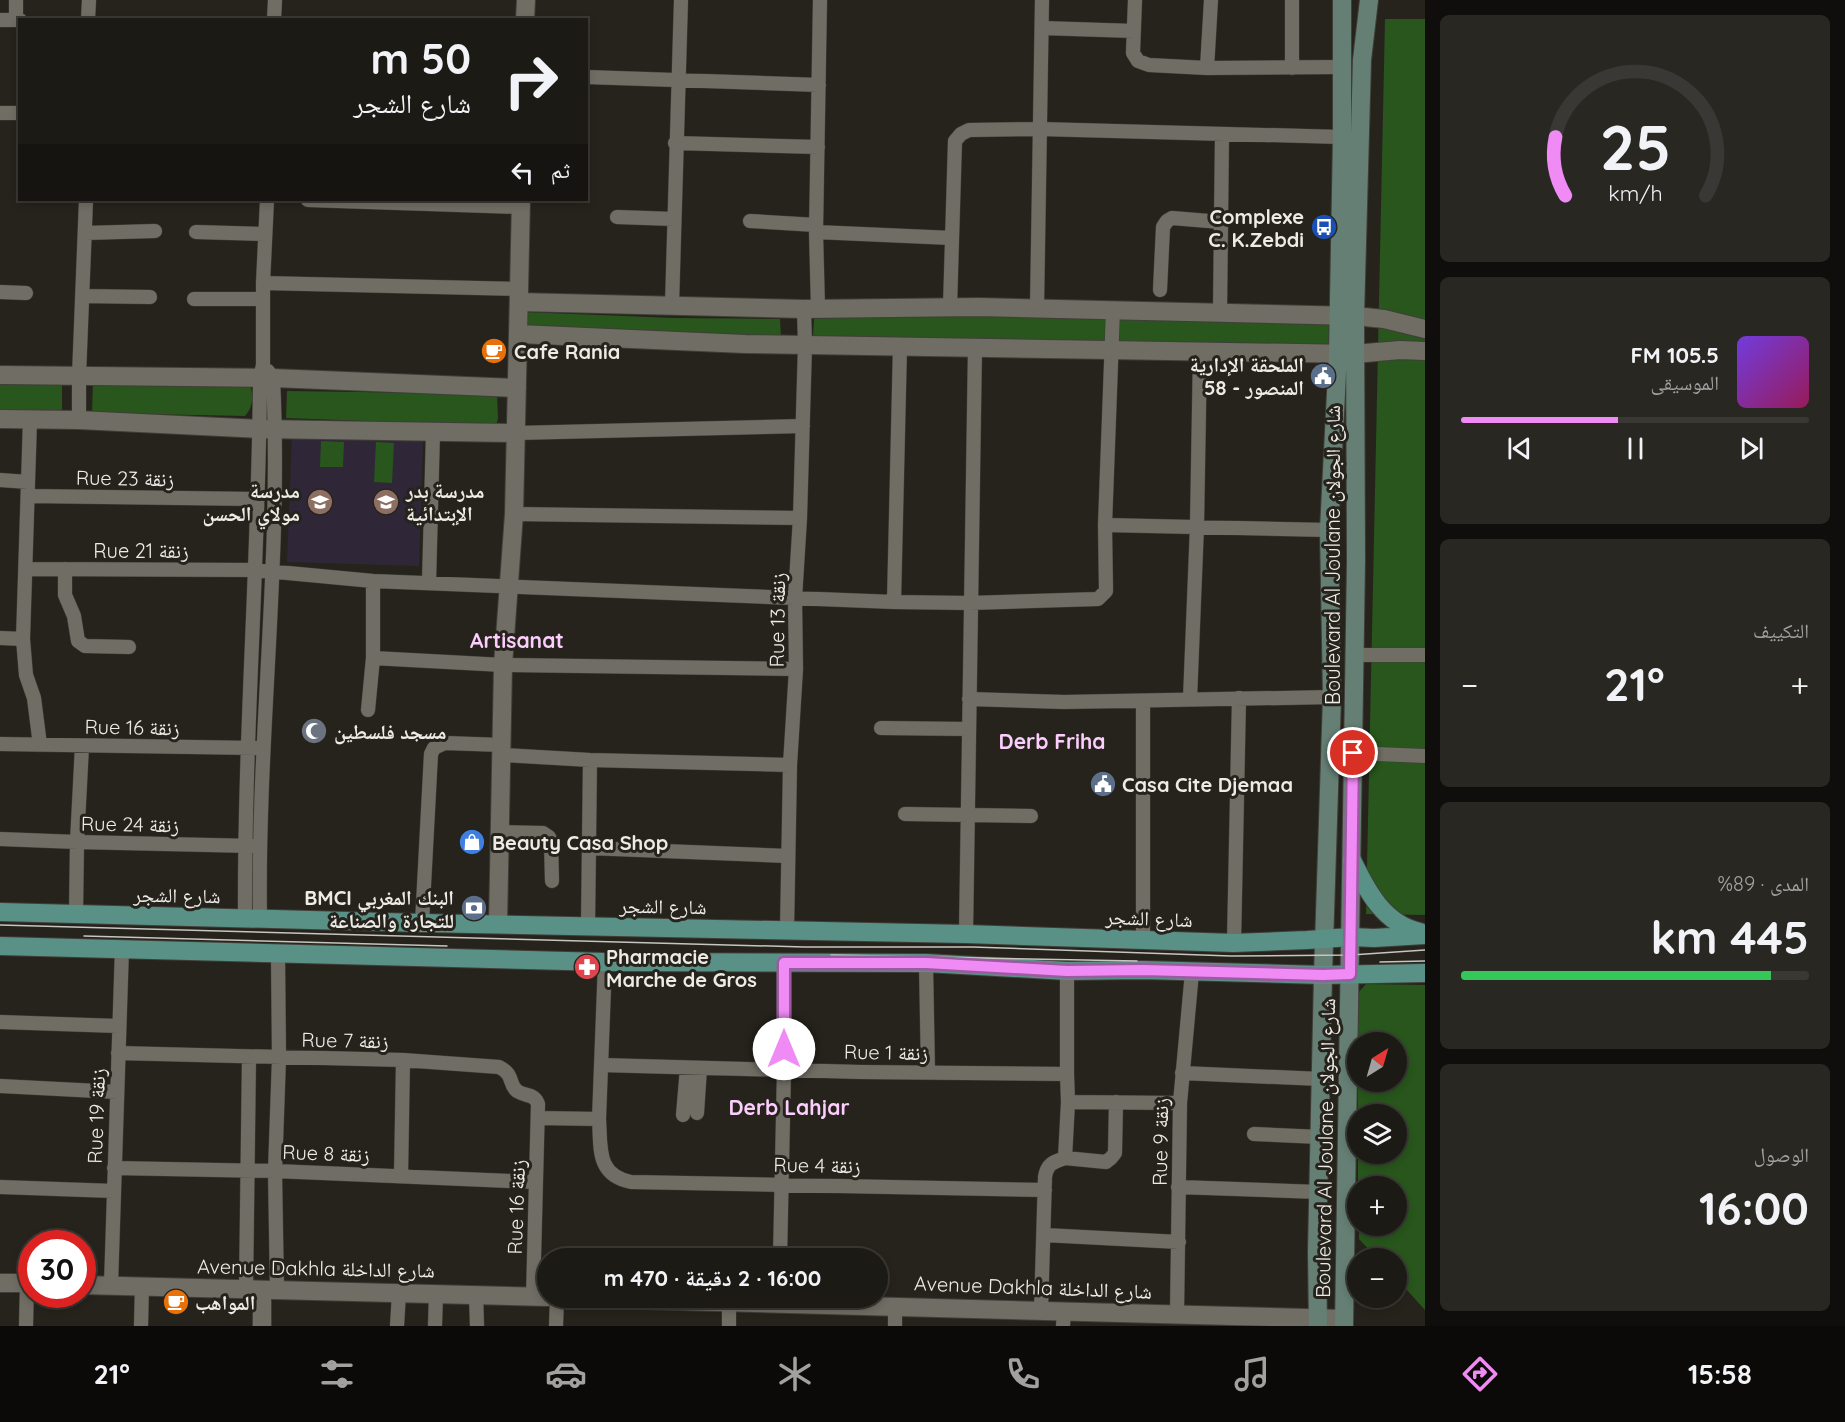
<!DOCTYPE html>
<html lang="ar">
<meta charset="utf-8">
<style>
:root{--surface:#1c1a15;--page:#292722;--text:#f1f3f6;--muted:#a0a1a0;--line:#3a3834;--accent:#f08bf6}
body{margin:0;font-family:Quicksand,"Noto Naskh Arabic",sans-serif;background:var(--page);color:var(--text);direction:rtl;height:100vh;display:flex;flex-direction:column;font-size:22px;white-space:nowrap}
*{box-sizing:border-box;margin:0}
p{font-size:20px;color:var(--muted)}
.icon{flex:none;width:33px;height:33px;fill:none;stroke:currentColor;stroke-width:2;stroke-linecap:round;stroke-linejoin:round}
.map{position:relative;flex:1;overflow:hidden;direction:ltr}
.drawer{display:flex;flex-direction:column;gap:15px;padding:15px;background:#0f0e0c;width:420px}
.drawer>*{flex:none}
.guide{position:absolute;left:18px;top:18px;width:570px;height:183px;border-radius:0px;box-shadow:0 3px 9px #0003,0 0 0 2px var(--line);direction:rtl;background:#1c1a15;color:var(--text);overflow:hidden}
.needle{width:39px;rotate:37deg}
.tools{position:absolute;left:1347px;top:1032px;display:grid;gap:12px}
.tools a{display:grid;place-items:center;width:60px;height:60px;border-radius:50%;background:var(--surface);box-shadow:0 3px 9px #0003,0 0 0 2px var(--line);font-size:30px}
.speed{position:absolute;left:18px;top:1230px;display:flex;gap:12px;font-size:30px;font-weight:700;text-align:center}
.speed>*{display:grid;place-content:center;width:78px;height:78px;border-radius:50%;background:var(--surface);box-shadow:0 3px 9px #0003,0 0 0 2px var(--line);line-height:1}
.speed .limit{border:9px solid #d22;background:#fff;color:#111}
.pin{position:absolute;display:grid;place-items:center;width:51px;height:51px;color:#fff;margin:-26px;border:3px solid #fff;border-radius:50%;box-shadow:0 2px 6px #0007}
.me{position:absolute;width:66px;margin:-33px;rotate:0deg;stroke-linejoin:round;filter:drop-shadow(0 0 4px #0008)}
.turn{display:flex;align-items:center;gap:21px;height:126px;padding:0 18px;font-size:27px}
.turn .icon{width:78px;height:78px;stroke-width:2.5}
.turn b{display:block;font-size:42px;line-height:51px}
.then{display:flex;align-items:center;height:57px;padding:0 18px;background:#0003;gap:12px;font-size:22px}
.big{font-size:45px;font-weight:700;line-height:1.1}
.drawer .widget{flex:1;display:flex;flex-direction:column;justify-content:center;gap:9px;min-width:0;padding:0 21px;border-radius:9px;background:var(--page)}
.drawer .dial{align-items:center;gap:0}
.dial svg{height:156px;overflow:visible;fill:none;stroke:var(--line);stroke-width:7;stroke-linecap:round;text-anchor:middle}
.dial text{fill:var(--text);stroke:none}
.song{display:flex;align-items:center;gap:18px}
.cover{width:72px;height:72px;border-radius:9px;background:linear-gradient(135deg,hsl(260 70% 55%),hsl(330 70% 35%))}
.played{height:6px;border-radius:3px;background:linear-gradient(90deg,var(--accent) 45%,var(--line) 45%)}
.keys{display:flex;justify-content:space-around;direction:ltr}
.heat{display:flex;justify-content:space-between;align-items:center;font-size:33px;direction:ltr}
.charge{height:9px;border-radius:4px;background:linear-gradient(90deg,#34c759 89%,var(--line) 0)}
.trip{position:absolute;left:537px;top:1248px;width:351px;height:60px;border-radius:30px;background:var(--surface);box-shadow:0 3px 9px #0003,0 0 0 2px var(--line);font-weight:700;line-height:60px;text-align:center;direction:rtl}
.dock{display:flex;height:96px;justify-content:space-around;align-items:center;background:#0b0a08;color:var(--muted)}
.dock .icon{width:42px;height:42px}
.dock .selected{color:var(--accent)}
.dock b{font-size:27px;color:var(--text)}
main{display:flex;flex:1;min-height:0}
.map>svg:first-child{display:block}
.education{fill:#2f2737}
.green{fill:#28561c}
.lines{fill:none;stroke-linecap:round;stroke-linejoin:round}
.minor-casing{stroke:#403e38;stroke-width:15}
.tertiary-casing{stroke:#403e38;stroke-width:20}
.secondary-casing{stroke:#403e38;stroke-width:20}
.primary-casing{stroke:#403e38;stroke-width:20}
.minor{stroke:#706d64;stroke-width:14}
.tertiary{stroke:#706d64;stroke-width:18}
.secondary{stroke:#657f75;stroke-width:18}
.primary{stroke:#5a9187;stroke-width:18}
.tram{stroke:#c7c5c0;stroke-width:1.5}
.route-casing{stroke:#9c5aa0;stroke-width:15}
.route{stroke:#f08bf6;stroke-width:10}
.labels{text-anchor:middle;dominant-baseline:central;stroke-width:6;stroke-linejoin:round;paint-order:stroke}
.poi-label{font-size:20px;font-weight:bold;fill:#edebe6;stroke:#26231c;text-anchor:start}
.street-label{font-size:20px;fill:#edebe6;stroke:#26231c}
.neighbourhood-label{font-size:21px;font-weight:bold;fill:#fccefd;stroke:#26231c}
</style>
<main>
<section class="drawer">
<div class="widget dial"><svg viewBox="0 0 100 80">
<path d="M14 69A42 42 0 1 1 86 69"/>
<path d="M14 69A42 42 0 0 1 9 39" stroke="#f08bf6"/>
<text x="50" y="56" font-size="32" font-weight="700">25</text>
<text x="50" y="72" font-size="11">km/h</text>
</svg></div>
<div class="widget">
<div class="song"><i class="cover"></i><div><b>105.5 FM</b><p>الموسيقى</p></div></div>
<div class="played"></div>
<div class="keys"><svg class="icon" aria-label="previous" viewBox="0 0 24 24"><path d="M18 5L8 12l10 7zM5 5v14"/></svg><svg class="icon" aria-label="pause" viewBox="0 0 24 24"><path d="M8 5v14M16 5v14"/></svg><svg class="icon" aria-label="next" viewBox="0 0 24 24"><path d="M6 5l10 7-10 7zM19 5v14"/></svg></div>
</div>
<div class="widget"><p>التكييف</p>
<div class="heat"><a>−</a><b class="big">21°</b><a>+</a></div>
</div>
<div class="widget"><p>المدى · 89%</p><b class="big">445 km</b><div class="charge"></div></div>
<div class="widget"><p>الوصول</p><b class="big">16:00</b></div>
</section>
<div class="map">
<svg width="1425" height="1326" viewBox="0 0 1425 1326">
<rect width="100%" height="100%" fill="#26231c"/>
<path class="education" d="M292 436 423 441 419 566 287 562Z"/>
<path class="green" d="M1385 19H1425V915L1366 914Z
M979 307 1338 316V354L975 347 813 336 814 319Z
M524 312 674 318 780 319 781 337 524 329Z
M0 380 62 383V417L0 415Z
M93 380 244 384 251 388C254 398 252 408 245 416L92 413Z
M287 391 497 394 498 418 496 426 286 418Z
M321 441 344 442 343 467H320Z
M376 442 394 443 392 483 374 482Z
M1366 984 1425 985V1310L1397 1279 1396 1258H1377L1359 1239V1226H1396V1186H1358V1154H1396V1114H1358V1082H1396V1042H1358V993Z"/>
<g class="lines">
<g class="minor-casing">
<path id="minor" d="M1135 0 1133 53 1138 61 1149 65 1207 68 1341 67
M0 20H20
M16 20V0
M88 20 89 0
M274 20 275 0
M1042 28 1134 31
M1207 68 1211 0
M1292 68V0
M586 77 819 85
M0 113H20
M675 143 818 147
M308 200 521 207
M617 217 674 219
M750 221 816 225
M196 232 265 234
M816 232 952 238
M85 233 155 231
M263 283 518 289
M1160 290 1163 227 1167 221 1172 218 1221 222
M0 292 26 293
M82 296 150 297
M194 299H263
M672 305 681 0
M950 307 955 141 961 134 969 130 1040 129 1342 137
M818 308 816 232 820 0
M1037 308 1042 0
M1220 313 1222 134
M30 420 23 639 26 675 34 698 40 745
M79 420V376L86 200
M516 433 803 426
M0 480 28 482
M28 496 258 499
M514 514 800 518
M1105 525 1329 530
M26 569 256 570 373 581 894 602 970 603 1098 599 1106 591 1105 525 1113 310
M65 569V595L74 616 78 641 85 646 129 647
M429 583 433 432
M894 602 900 346
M0 638 23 639
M1355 655H1425
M373 658 503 665 796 669
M969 699 1064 702 1332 697
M1190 699 1197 526 1200 351
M1143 701V940
M368 710 373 658V581
M881 728 969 729
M0 744 256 748
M1353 753 1425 756
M502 755 590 760 790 765
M905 814 1031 816
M499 832 543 833 549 837 551 842 552 881
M0 839 77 842 253 846
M589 848 788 856
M76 915 77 842 82 746
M245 919C244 738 259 558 260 378L263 365V283L267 200
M260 919C257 738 282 558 273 378L268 371
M422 923 431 754 434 748 445 743 502 745
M588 927 590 760
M787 931 790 765 796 669 795 598 800 518 805 345 804 309
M966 934 975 347
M1234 943 1239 698
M605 962 599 1119C601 1148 596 1175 631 1182L1045 1190
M926 963 928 1072
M0 1022 118 1026
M118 1053 403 1060 499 1067C515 1075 508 1084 517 1091 526 1097 534 1093 538 1104L533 1297
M601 1065 861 1072 1067 1074V971
M1182 1073 1321 1079
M0 1086 117 1092
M1068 1102 1180 1103
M697 1113 700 1068
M683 1115 687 1068
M538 1118 599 1119
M1254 1134 1320 1137
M1065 1158 1106 1162 1111 1158 1115 1153 1116 1102
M114 1168 275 1171 536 1182
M401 1176 403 1060
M0 1187 114 1191
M1178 1187 1319 1192
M1044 1235 1179 1242
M780 1258 784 1070V963
M111 1285 122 948
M246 1289 249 1057
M277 1290 275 1171 279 1058 278 953
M476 1295 477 1326
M729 1302V1326
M1041 1310 1045 1177C1047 1164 1053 1162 1065 1158L1068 1102 1067 1074
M1177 1314 1180 1103 1192 972
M26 1326 27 1283
M141 1326 142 1286
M397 1326 399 1293
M435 1326 436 1294
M556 1326 557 1298
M895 1326V1306
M1063 1326 1064 1311"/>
</g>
<g class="tertiary-casing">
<path id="tertiary" d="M525 20 526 0
M519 302 804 309 979 307 1355 316 1384 319 1425 329
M518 334 745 344 1354 354 1400 350 1425 351
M0 375 273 378 517 388
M0 419 79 420 260 429 516 433
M498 924 503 665 514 514 521 200
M0 1283H32
M82 1285 548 1297
M262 1290V1326
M567 1298 1344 1319"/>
</g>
<g class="secondary-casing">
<path id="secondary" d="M1318 1326 1317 1251 1323 975 1332 697 1329 530 1338 354 1342 137V0
M1344 1326 1356 561 1355 316 1362 60 1369 0"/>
</g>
<g class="primary-casing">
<path id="primary" d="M1352 860C1367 891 1384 924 1420 932
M0 912 422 923 966 934 1234 943 1307 940 1351 937 1374 938 1425 935
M0 946 605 962 926 963 1067 971 1143 970 1323 975 1425 973"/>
</g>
<use href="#minor" class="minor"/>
<use href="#tertiary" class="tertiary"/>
<use href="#secondary" class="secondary"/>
<use href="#primary" class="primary"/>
<path class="tram" d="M0 925 804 947H973L1231 956 1351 955 1425 950
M84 936 447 946
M831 955 1137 961
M1380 962 1425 961"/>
</g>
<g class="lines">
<g class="route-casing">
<path id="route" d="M784 1049V963H926L1067 971 1143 970 1323 975 1350 974 1353 753"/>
</g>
<use href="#route" class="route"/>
</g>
<defs>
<g id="bus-disc" transform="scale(1.35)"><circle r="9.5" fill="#1a4fb4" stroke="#26231c"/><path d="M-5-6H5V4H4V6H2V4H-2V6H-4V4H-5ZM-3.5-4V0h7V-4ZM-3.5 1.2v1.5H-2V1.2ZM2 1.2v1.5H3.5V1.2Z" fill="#fff"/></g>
<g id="cafe-disc" transform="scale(1.35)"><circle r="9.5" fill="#e8710a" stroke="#26231c"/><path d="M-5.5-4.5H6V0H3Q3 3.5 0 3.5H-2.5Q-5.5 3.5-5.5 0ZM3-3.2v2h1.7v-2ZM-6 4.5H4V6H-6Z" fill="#fff"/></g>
<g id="civic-disc" transform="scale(1.35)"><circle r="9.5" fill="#5c6f8a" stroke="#26231c"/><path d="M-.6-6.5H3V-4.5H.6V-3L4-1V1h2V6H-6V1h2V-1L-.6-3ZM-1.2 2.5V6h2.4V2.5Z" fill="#fff"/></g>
<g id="school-disc" transform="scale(1.35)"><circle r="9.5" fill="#8d6e63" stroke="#26231c"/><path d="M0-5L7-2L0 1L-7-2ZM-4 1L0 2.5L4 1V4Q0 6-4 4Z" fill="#fff"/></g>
<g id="mosque-disc" transform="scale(1.35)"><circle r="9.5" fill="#6b7280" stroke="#26231c"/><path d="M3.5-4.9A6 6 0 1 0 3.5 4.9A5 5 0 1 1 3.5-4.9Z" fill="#fff"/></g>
<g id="shop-disc" transform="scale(1.35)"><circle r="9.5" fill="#3f7fe0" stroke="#26231c"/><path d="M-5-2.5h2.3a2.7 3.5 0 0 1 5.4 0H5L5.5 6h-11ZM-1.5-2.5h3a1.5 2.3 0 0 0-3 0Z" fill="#fff"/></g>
<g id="bank-disc" transform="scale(1.35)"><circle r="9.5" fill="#5c6f8a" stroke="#26231c"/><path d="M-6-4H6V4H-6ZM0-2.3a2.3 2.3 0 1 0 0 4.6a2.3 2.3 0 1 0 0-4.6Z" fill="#fff"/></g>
<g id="pharmacy-disc" transform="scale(1.35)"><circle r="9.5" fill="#e0444e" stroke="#26231c"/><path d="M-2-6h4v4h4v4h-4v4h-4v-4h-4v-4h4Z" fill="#fff"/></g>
</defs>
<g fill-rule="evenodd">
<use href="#bus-disc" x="1324" y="227"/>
<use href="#cafe-disc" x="494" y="351"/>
<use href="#civic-disc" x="1323" y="376"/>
<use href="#school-disc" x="320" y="502"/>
<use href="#school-disc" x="386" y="502"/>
<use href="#mosque-disc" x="314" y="731"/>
<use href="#civic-disc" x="1103" y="784"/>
<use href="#shop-disc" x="472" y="842"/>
<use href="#bank-disc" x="474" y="908"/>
<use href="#pharmacy-disc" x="587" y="967"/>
<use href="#cafe-disc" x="176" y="1302"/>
</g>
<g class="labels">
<g class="poi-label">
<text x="1304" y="216" text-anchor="end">Complexe<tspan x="1304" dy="23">C. K.Zebdi</tspan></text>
<text x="514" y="351">Cafe Rania</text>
<text x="1304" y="364" text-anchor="end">الملحقة الإدارية<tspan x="1304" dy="23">58 - المنصور</tspan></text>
<text x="300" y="490" text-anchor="end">مدرسة<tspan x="300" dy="23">مولاي الحسن</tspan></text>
<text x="406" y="490">مدرسة بدر<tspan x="406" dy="23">الإبتدائية</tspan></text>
<text x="334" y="731">مسجد فلسطين</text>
<text x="1122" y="784">Casa Cite Djemaa</text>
<text x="492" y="842">Beauty Casa Shop</text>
<text x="454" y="897" text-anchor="end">BMCI البنك المغربي<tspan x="454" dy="23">للتجارة والصناعة</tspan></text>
<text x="606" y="956">Pharmacie<tspan x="606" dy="23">Marche de Gros</tspan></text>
<text x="195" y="1302">المواهب</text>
</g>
<g class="street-label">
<text transform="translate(125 478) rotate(1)">Rue 23 زنقة</text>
<text x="141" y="550">Rue 21 زنقة</text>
<text transform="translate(1332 555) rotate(-90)">Boulevard Al Joulane شارع الجولان</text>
<text transform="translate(777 620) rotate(-89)">Rue 13 زنقة</text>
<text transform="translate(132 727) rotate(1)">Rue 16 زنقة</text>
<text transform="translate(130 824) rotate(1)">Rue 24 زنقة</text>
<text transform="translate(177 895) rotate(1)">شارع الشجر</text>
<text transform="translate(663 906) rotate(1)">شارع الشجر</text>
<text transform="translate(1149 918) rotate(2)">شارع الشجر</text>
<text transform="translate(345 1040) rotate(1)">Rue 7 زنقة</text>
<text transform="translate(886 1052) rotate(1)">Rue 1 زنقة</text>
<text transform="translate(96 1116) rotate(-88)">Rue 19 زنقة</text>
<text transform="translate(1160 1142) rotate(-89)">Rue 9 زنقة</text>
<text transform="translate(1325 1148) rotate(-89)">Boulevard Al Joulane شارع الجولان</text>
<text transform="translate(326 1153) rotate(2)">Rue 8 زنقة</text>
<text transform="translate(817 1165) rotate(1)">Rue 4 زنقة</text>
<text transform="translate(516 1207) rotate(-88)">Rue 16 زنقة</text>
<text transform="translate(316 1268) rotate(1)">Avenue Dakhla شارع الداخلة</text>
<text transform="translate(1033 1287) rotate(2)">Avenue Dakhla شارع الداخلة</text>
</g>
<g class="neighbourhood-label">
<text x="517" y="640">Artisanat</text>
<text x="1052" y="741">Derb Friha</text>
<text x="789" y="1107">Derb Lahjar</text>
</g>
</g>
</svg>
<div class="tools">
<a><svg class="needle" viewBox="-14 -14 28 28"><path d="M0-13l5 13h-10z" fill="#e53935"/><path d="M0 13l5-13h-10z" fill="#a0a1a0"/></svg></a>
<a><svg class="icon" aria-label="layers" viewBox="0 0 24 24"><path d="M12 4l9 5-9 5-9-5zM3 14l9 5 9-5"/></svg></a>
<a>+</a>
<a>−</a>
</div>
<div class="speed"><div class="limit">30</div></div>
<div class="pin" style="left:1353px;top:753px;background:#d93025"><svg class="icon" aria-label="arrive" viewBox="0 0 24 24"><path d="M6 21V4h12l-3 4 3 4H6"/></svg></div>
<svg class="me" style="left:784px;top:1049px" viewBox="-20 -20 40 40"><circle r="19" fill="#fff"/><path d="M0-13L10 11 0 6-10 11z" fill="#f08bf6"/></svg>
<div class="trip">16:00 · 2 دقيقة · 470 m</div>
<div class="guide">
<div class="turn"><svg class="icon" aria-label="right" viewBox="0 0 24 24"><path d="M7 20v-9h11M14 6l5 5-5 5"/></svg><div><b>50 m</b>شارع الشجر</div></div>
<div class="then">ثم<svg class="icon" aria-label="left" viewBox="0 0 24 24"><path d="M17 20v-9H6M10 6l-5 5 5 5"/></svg></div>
</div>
</div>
</main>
<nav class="dock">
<b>15:58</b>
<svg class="icon selected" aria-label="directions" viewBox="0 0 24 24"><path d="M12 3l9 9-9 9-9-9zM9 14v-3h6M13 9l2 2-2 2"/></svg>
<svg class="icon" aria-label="music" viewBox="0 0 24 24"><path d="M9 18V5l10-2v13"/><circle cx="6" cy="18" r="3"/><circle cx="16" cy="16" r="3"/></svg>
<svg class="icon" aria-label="phone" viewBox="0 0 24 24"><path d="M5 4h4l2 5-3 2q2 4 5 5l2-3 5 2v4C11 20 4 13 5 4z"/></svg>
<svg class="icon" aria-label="climate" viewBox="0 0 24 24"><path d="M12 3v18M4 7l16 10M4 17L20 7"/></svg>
<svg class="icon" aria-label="car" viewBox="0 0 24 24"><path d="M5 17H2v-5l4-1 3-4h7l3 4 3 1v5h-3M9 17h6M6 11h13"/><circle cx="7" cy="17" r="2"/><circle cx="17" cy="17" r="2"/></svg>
<svg class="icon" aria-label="filters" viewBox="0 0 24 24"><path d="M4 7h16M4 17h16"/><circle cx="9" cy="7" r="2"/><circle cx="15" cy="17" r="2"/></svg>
<b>21°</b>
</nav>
